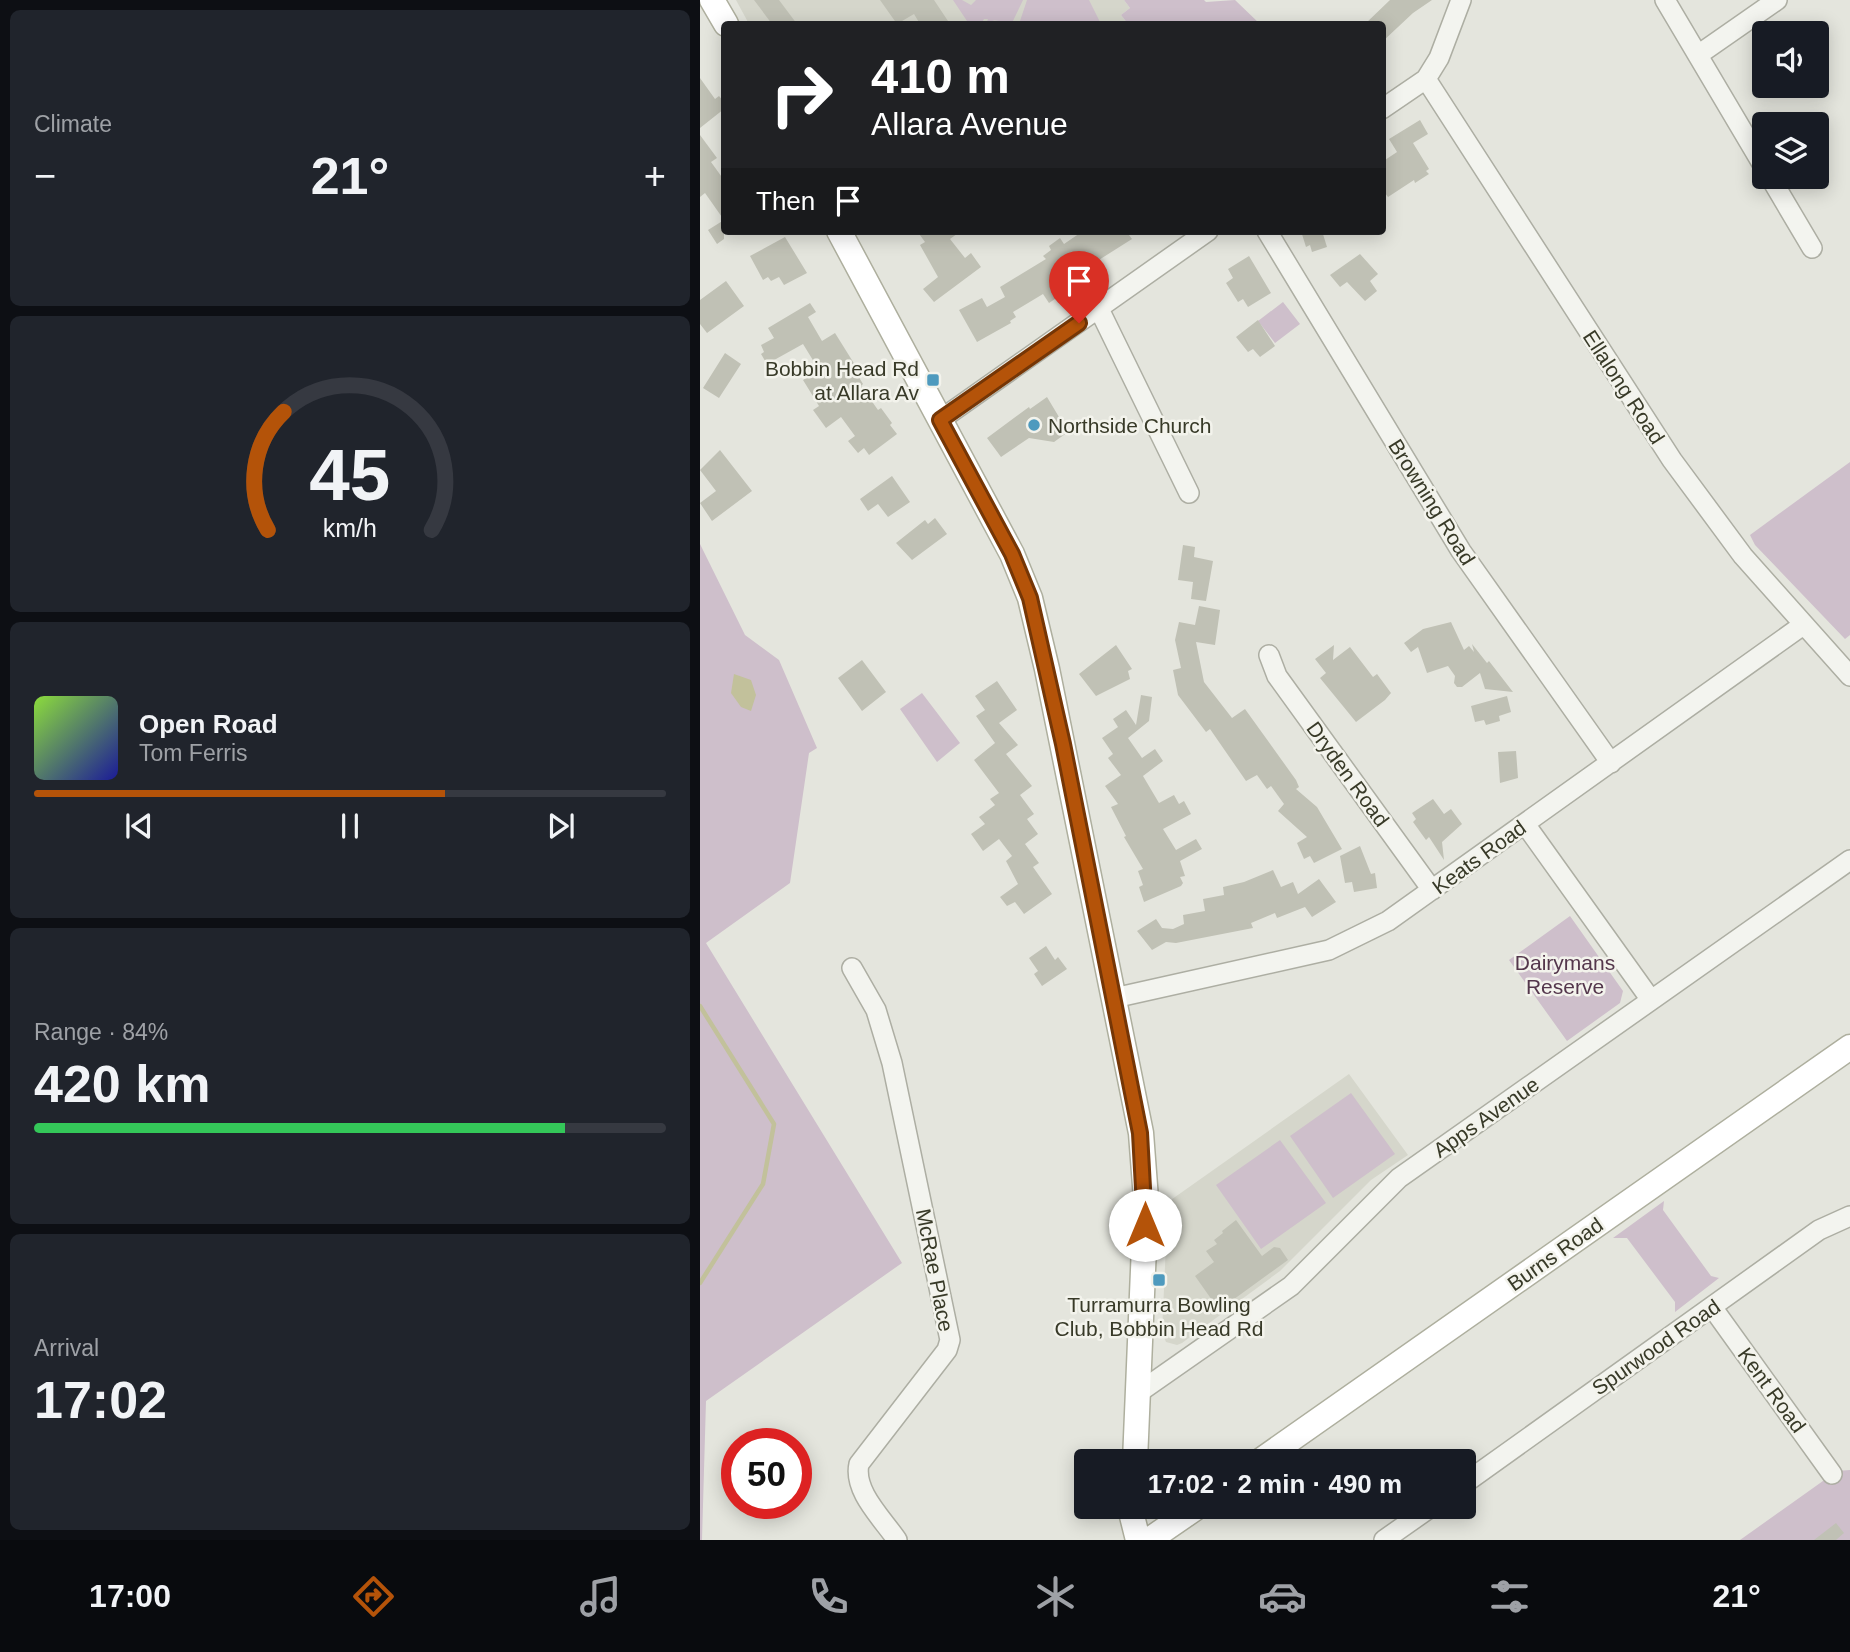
<!DOCTYPE html>
<meta charset="utf-8">
<style>
:root{--surface:#171b24;--page:#20242c;--text:#f1f3f6;--muted:#9ea1a6;--line:#363941;--accent:#b45309}
body{margin:0;font-family:Helvetica,sans-serif;background:var(--page);color:var(--text);height:100vh;display:flex;flex-direction:column;font-size:26px;white-space:nowrap}
*{box-sizing:border-box;margin:0}
p{font-size:23px;color:var(--muted)}
.icon{flex:none;width:38px;height:38px;fill:none;stroke:currentColor;stroke-width:2;stroke-linecap:round;stroke-linejoin:round}
.map{position:relative;flex:1;overflow:hidden}
.side{display:flex;flex-direction:column;gap:10px;padding:10px;background:#0d0f14;width:700px}
.side>*{flex:none}
.guide{position:absolute;left:21px;top:21px;width:665px;height:214px;border-radius:7px;box-shadow:0 4px 18px #0003;background:#202124;color:#fff;overflow:hidden}
.tools{position:absolute;left:1052px;top:21px;display:grid;gap:14px}
.tools a{display:grid;place-items:center;width:77px;height:77px;border-radius:7px;background:var(--surface);box-shadow:0 4px 18px #0003;font-size:35px}
.speed{position:absolute;left:21px;top:1428px;display:flex;gap:14px;font-size:35px;font-weight:700;text-align:center}
.speed>*{display:grid;place-content:center;width:91px;height:91px;border-radius:50%;background:var(--surface);box-shadow:0 4px 18px #0003;line-height:1}
.speed .limit{border:10px solid #d22;background:#fff;color:#111}
.pin{position:absolute;display:grid;place-items:center;width:60px;height:60px;color:#fff;margin:-72px -30px;border-radius:50% 50% 50% 0;rotate:-45deg;box-shadow:0 0 7px #0007}
.pin .icon{rotate:45deg}
.me{position:absolute;width:77px;margin:-38px;rotate:0deg;stroke-linejoin:round;filter:drop-shadow(0 0 5px #0008)}
.turn{display:flex;align-items:center;gap:24px;height:147px;padding:0 35px;font-size:32px}
.turn .icon{width:91px;height:91px;stroke-width:2.5}
.turn b{display:block;font-size:49px;line-height:60px}
.then{display:flex;align-items:center;height:66px;padding:0 35px;background:#0003;gap:14px;font-size:26px}
.big{font-size:52px;font-weight:600;line-height:1.1}
.side .tile{flex:1;display:flex;flex-direction:column;justify-content:center;gap:10px;min-width:0;padding:0 24px;border-radius:10px;background:var(--page)}
.side .dial{align-items:center;gap:0}
.dial svg{height:182px;overflow:visible;fill:none;stroke:var(--line);stroke-width:7;stroke-linecap:round;text-anchor:middle}
.dial text{fill:var(--text);stroke:none}
.song{display:flex;align-items:center;gap:21px}
.cover{width:84px;height:84px;border-radius:10px;background:linear-gradient(135deg,hsl(90 70% 55%),hsl(240 70% 35%))}
.played{height:7px;border-radius:4px;background:linear-gradient(90deg,var(--accent) 65%,var(--line) 65%)}
.keys{display:flex;justify-content:space-around;direction:ltr}
.heat{display:flex;justify-content:space-between;align-items:center;font-size:38px;direction:ltr}
.charge{height:10px;border-radius:5px;background:linear-gradient(90deg,#34c759 84%,var(--line) 0)}
.trip{position:absolute;left:374px;top:1449px;width:402px;height:70px;border-radius:7px;background:var(--surface);box-shadow:0 4px 18px #0003;font-weight:600;line-height:70px;text-align:center}
.dock{display:flex;height:112px;justify-content:space-around;align-items:center;background:#090b0e;color:var(--muted)}
.dock .icon{width:49px;height:49px}
.dock .active{color:var(--accent)}
.dock b{font-size:32px;color:var(--text)}
main{display:flex;flex:1;min-height:0}
.map>svg:first-child{display:block}
.built{fill:#d5d6cb}
.green{fill:#cebfcb}
.water{fill:#c2c19b}
.lines{fill:none;stroke-linecap:round;stroke-linejoin:round}
.stream{stroke:#c2c19b;stroke-width:4.5}
.building{fill:#c0c1b5}
.minor-casing{stroke:#adaea3;stroke-width:22}
.major-casing{stroke:#aeaf9e;stroke-width:27}
.minor{stroke:#f3f4ef;stroke-width:19}
.major{stroke:#fff;stroke-width:24}
.route-casing{stroke:#753606;stroke-width:18}
.route{stroke:#b45309;stroke-width:12}
.poi-dot{fill:#4e9abe;stroke:#f3f3ec;stroke-width:2.5}
.labels{text-anchor:middle;dominant-baseline:central;stroke-width:5;stroke-linejoin:round;paint-order:stroke}
.poi-label{font-size:21px;fill:#383a28;stroke:#f3f3ec;text-anchor:end}
.street-label{font-size:21px;fill:#383a28;stroke:#f3f3ec}
.park-label{font-size:21px;fill:#54374c;stroke:#f3f3ec}
</style>
<main>
<section class="side">
<div class="tile"><p>Climate</p>
<div class="heat"><a>−</a><b class="big">21°</b><a>+</a></div>
</div>
<div class="tile dial"><svg viewBox="0 0 100 80">
<path d="M14 69A42 42 0 1 1 86 69"/>
<path d="M14 69A42 42 0 0 1 21 17" stroke="#b45309"/>
<text x="50" y="56" font-size="32" font-weight="700">45</text>
<text x="50" y="72" font-size="11">km/h</text>
</svg></div>
<div class="tile">
<div class="song"><i class="cover"></i><div><b>Open Road</b><p>Tom Ferris</p></div></div>
<div class="played"></div>
<div class="keys"><svg class="icon" aria-label="previous" viewBox="0 0 24 24"><path d="M18 5L8 12l10 7zM5 5v14"/></svg><svg class="icon" aria-label="pause" viewBox="0 0 24 24"><path d="M8 5v14M16 5v14"/></svg><svg class="icon" aria-label="next" viewBox="0 0 24 24"><path d="M6 5l10 7-10 7zM19 5v14"/></svg></div>
</div>
<div class="tile"><p>Range · 84%</p><b class="big">420 km</b><div class="charge"></div></div>
<div class="tile"><p>Arrival</p><b class="big">17:02</b></div>
</section>
<div class="map">
<svg width="1150" height="1540" viewBox="0 0 1150 1540">
<rect width="100%" height="100%" fill="#e4e5dd"/>
<path class="built" d="M36 0H424L430 8 421 15 428 24H49Z
M649 1074 708 1155 671 1180 580 1271 482 1343 477 1345 466 1342 462 1332 468 1202Z"/>
<path class="green" d="M253 0H262L271 5 276 0H323L312 23 292 20 303 24H286L288 19H284L281 24H269Z
M327 0H389L401 24H319Z
M424 0H504L506 2 535 0 560 24H428L421 15 430 8Z
M583 302 600 324 575 343 558 321Z
M1150 462V635L1145 639 1055 545 1050 535Z
M0 544 45 635 79 660 117 748 109 753 90 883 6 943 202 1263 6 1401 2 1540H0Z
M222 693 260 743 237 762 200 709Z
M870 916 923 991 920 1003 867 1041 809 960Z
M651 1093 695 1154 633 1198 590 1136Z
M580 1140 626 1203 561 1249 516 1185Z
M964 1201 963 1210 1011 1276 1019 1278 975 1312V1302L927 1238H913Z
M1150 1470V1540H1040L1137 1471Z"/>
<path class="water" d="M34 674 51 680 56 695 51 711 41 707 31 693Z"/>
<g class="lines">
<path class="stream" d="M0 1006 74 1124 63 1184 0 1283"/>
</g>
<path class="building" d="M54 0H79L97 24H72Z
M180 0H234L250 24H220L214 14 197 24Z
M690 0H732L713 13 682 42V24H665Z
M0 78 15 99 19 96 24 102V109L0 128Z
M720 120 728 134 713 143 729 169 726 171 729 174 715 183 714 180 688 197 682 189V162L697 152 689 139Z
M0 135 17 158 11 162 24 180V239L17 244 8 230 24 220 5 193 0 197Z
M217 231H261L250 239 265 258 271 253 281 267 234 302 223 289 238 277 220 245 225 242Z
M383 231H426L432 239 383 270 355 293 358 297 349 303 343 294 313 312 316 317 310 321 311 323 277 342 259 310 282 298 287 307 305 297 300 287 346 259 343 256 351 250 349 246 360 238 364 244Z
M601 231H622L627 247 612 252 610 245 606 247Z
M85 237 107 273 84 285 79 277 71 281 68 277 63 280 50 256Z
M660 254 678 274 670 281 677 291 665 301 647 282 640 287 630 275Z
M549 256 571 293 548 307 543 299 538 302 526 283 533 278 528 269Z
M26 281 44 306 7 333 0 324V300Z
M110 303 116 312 108 317 122 341 135 333 160 373V379L163 384 161 386 178 410 181 408 192 423 190 425 197 434 169 455 164 448 158 453 148 441 155 436 141 417 126 428 113 410 119 406 103 380 119 370 103 344 67 364 61 354 64 352 61 345 74 338 68 328Z
M558 320 575 346 560 357 553 349 548 352 536 337Z
M25 353 41 364 19 398 3 388Z
M347 397 368 432 354 442 329 438 301 457 287 438 329 407 330 409Z
M20 450 52 491 12 521 0 503 16 491 0 470Z
M192 476 210 502 188 517 178 504 168 511 160 499Z
M235 518 247 534 212 560 196 543 225 520 228 524Z
M483 545 495 547 494 557 513 561 506 601 491 599 493 582 478 580Z
M499 606 520 610 515 645 496 642 504 682 532 718 545 709 596 780 599 787 596 789 617 807 642 849 614 863 610 856 604 859 597 843 607 837 578 811 584 804 571 786 567 789 557 775 546 781 510 729 506 732 478 695 473 670 481 668 475 640 479 622 495 625Z
M751 622 764 650 769 646 774 652 772 644 787 663 789 661 813 692 785 689 780 673 762 687H757L754 683 755 676 748 666 727 673 718 647 711 652 704 643 723 629Z
M416 645 432 669 428 671 430 679 396 696 379 674Z
M634 645 633 660 650 647 673 677 677 674 691 693 685 700 656 722 620 678 626 673 615 659Z
M162 660 186 692 162 711 138 678Z
M297 681 317 710 299 723 318 745 306 754 332 786 320 795 334 814 327 819 338 834 325 844 339 863 333 867 352 894 324 914 315 902 307 906 300 897 318 884 306 861 312 856 299 839 283 851 271 834 285 824 279 817 295 805 290 799 299 793 274 760 295 743 276 716 285 710 275 696Z
M441 695 452 697 449 721 428 738 442 758 455 749 463 761 443 776 459 803 474 795 479 804 484 801 491 814 463 829 476 850 496 839 502 849 480 861 485 876 480 877 483 883 481 886 444 902 439 887 443 885 438 871 443 869 424 837 426 836 411 807 418 804 405 786 421 775 408 758 413 754 402 738 418 727 413 719 426 710 436 725Z
M807 696 811 712 799 716 800 721 786 725 784 720 775 722 771 706Z
M816 751 818 778 800 783 798 752Z
M733 799 744 814 751 809 762 824 742 842 744 860 729 837 726 840 713 822 716 819 712 813Z
M660 846 671 874 675 873 677 888 654 892 652 882 645 883 640 856Z
M573 870 581 887 593 882 598 894 619 879 636 902 612 917 605 907 577 918 575 913 551 923 553 928 476 943 466 942 452 950 437 931 456 919 462 928 473 929 484 924 483 915 505 911 503 899 524 895 523 887 544 882Z
M346 946 355 960 358 957 367 969 342 986 334 974 338 971 329 958Z
M536 1220 562 1256 574 1247 580 1248 588 1260 519 1310 495 1276 514 1262 506 1251 517 1244 514 1240 523 1233 522 1231Z
M1136 1523 1144 1533 1136 1540H1114Z"/>
<g class="lines">
<g class="minor-casing">
<path id="minor" d="M965 0 1064 167
M998 55 1077 0
M726 79 972 460 1043 556 1150 676
M682 109 726 79 739 58 761 0
M1070 177 1112 248
M567 231 761 551 911 763
M399 309 489 493
M240 420 508 231
M569 655 577 676 732 890
M825 824 951 1000
M152 968 176 1010 192 1063 250 1340 247 1350 159 1464C153 1491 182 1518 197 1540
M414 998 629 950 688 921 1103 625
M1012 1307 1132 1474
M438 1393 591 1286 699 1178 1150 860
M765 1483 1119 1230 1150 1216
M684 1540 731 1507"/>
</g>
<g class="major-casing">
<path id="major" d="M12 0 26 24
M139 231 312 554 330 598 347 669 441 1133 446 1199 435 1461
M560 1461 1150 1047
M434 1507 432 1516 438 1540
M449 1540 497 1507"/>
</g>
<use href="#minor" class="minor"/>
<use href="#major" class="major"/>
</g>
<g class="lines">
<g class="route-casing">
<path id="route" d="M379 323 240 420 312 554 330 598 363 744 440 1133 445 1225"/>
</g>
<use href="#route" class="route"/>
</g>
<g class="poi-dot">
<rect x="226" y="373" width="14" height="14" rx="3.5"/>
<circle cx="334" cy="425" r="7"/>
<rect x="452" y="1273" width="14" height="14" rx="3.5"/>
</g>
<g class="labels">
<g class="poi-label">
<text x="219" y="368">Bobbin Head Rd<tspan x="219" dy="24">at Allara Av</tspan></text>
<text x="348" y="425" text-anchor="start">Northside Church</text>
<text x="459" y="1304" text-anchor="middle">Turramurra Bowling<tspan x="459" dy="24">Club, Bobbin Head Rd</tspan></text>
</g>
<g class="street-label">
<text transform="translate(924 387) rotate(57)">Ellalong Road</text>
<text transform="translate(732 502) rotate(58)">Browning Road</text>
<text transform="translate(648 774) rotate(54)">Dryden Road</text>
<text transform="translate(779 857) rotate(-36)">Keats Road</text>
<text transform="translate(786 1117) rotate(-35)">Apps Avenue</text>
<text transform="translate(855 1254) rotate(-35)">Burns Road</text>
<text transform="translate(235 1270) rotate(79)">McRae Place</text>
<text transform="translate(956 1347) rotate(-35)">Spurwood Road</text>
<text transform="translate(1072 1390) rotate(54)">Kent Road</text>
</g>
<g class="park-label">
<text x="865" y="962">Dairymans<tspan x="865" dy="24">Reserve</tspan></text>
</g>
</g>
</svg>
<div class="tools">
<a><svg class="icon" aria-label="sound" viewBox="0 0 24 24"><path d="M4 9h4l5-4v14l-5-4H4zM17 9q2 3 0 6"/></svg></a>
<a><svg class="icon" aria-label="layers" viewBox="0 0 24 24"><path d="M12 4l9 5-9 5-9-5zM3 14l9 5 9-5"/></svg></a>
</div>
<div class="speed"><div class="limit">50</div></div>
<div class="pin" style="left:379px;top:323px;background:#d93025"><svg class="icon" aria-label="arrive" viewBox="0 0 24 24"><path d="M6 21V4h12l-3 4 3 4H6"/></svg></div>
<svg class="me" style="left:445px;top:1225px" viewBox="-20 -20 40 40"><circle r="19" fill="#fff"/><path d="M0-13L10 11 0 6-10 11z" fill="#b45309"/></svg>
<div class="trip">17:02 · 2 min · 490 m</div>
<div class="guide">
<div class="turn"><svg class="icon" aria-label="right" viewBox="0 0 24 24"><path d="M7 20v-9h11M14 6l5 5-5 5"/></svg><div><b>410 m</b>Allara Avenue</div></div>
<div class="then">Then<svg class="icon" aria-label="arrive" viewBox="0 0 24 24"><path d="M6 21V4h12l-3 4 3 4H6"/></svg></div>
</div>
</div>
</main>
<nav class="dock">
<b>17:00</b>
<svg class="icon active" aria-label="directions" viewBox="0 0 24 24"><path d="M12 3l9 9-9 9-9-9zM9 14v-3h6M13 9l2 2-2 2"/></svg>
<svg class="icon" aria-label="music" viewBox="0 0 24 24"><path d="M9 18V5l10-2v13"/><circle cx="6" cy="18" r="3"/><circle cx="16" cy="16" r="3"/></svg>
<svg class="icon" aria-label="phone" viewBox="0 0 24 24"><path d="M5 4h4l2 5-3 2q2 4 5 5l2-3 5 2v4C11 20 4 13 5 4z"/></svg>
<svg class="icon" aria-label="climate" viewBox="0 0 24 24"><path d="M12 3v18M4 7l16 10M4 17L20 7"/></svg>
<svg class="icon" aria-label="car" viewBox="0 0 24 24"><path d="M5 17H2v-5l4-1 3-4h7l3 4 3 1v5h-3M9 17h6M6 11h13"/><circle cx="7" cy="17" r="2"/><circle cx="17" cy="17" r="2"/></svg>
<svg class="icon" aria-label="filters" viewBox="0 0 24 24"><path d="M4 7h16M4 17h16"/><circle cx="9" cy="7" r="2"/><circle cx="15" cy="17" r="2"/></svg>
<b>21°</b>
</nav>
